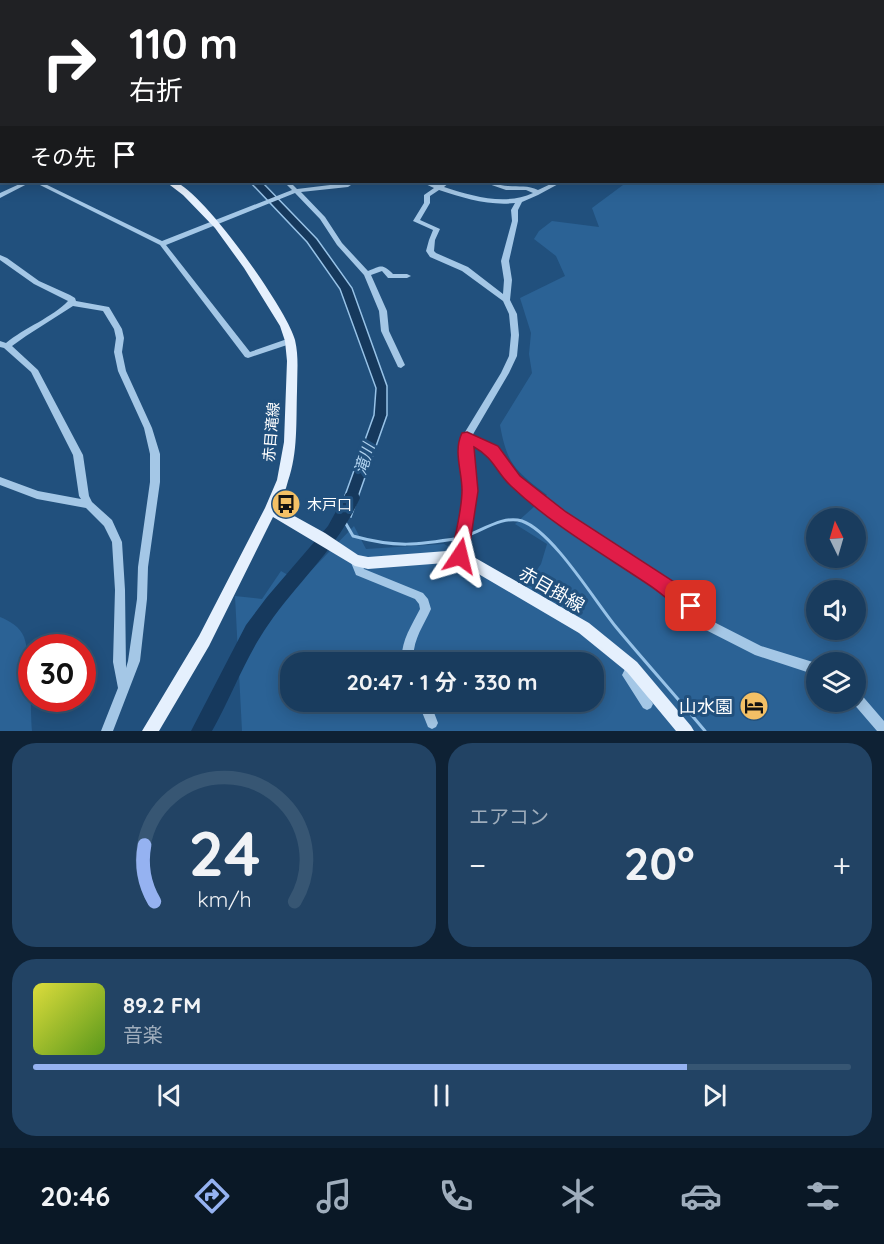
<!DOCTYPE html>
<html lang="ja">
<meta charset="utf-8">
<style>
:root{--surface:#193c5e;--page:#224364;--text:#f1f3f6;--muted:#9fadbc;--line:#375673;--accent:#95b2f1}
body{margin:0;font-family:Quicksand,"Noto Sans JP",sans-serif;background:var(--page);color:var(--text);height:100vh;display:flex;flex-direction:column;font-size:22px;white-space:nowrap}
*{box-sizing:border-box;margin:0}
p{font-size:20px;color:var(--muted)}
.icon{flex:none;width:33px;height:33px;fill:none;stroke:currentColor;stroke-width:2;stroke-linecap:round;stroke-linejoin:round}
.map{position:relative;height:731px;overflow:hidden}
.details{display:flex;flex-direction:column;gap:12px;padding:12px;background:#0e2134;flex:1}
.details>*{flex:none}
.banner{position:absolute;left:0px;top:0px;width:885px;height:183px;box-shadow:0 3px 15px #0003,0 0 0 2px var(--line);background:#202124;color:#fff;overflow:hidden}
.needle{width:39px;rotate:355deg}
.controls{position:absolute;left:806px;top:508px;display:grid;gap:12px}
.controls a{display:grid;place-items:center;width:60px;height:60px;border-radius:50%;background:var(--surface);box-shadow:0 3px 15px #0003,0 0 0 2px var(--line);font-size:30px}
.speed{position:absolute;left:18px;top:634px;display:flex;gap:12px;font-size:30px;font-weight:700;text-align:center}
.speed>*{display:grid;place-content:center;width:78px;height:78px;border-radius:50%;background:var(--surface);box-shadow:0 3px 15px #0003,0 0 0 2px var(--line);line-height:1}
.speed .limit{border:9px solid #d22;background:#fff;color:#111}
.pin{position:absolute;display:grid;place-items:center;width:51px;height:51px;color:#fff;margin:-26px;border-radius:12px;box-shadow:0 3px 9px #0006}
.me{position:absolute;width:66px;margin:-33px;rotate:10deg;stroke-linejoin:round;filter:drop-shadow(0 0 4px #0008)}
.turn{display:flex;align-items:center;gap:21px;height:126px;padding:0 30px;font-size:27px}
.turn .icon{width:78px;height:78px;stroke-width:2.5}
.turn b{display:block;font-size:42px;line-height:51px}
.then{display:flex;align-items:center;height:57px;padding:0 30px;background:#0003;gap:12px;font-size:22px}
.big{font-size:45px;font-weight:700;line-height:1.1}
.details .tile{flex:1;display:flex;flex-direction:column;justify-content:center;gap:9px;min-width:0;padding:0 21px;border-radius:24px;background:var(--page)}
.details .dial{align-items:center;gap:0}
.dial svg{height:156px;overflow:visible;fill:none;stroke:var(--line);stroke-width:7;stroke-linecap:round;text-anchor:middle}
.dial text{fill:var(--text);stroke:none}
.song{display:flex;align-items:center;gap:18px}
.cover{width:72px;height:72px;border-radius:9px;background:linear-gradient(135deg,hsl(60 70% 55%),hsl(90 70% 35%))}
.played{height:6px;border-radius:3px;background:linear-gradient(90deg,var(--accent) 80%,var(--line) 80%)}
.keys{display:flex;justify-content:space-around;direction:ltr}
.heat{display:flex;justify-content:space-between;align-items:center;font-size:33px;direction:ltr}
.details .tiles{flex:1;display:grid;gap:12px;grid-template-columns:1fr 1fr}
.tile:last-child{grid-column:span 2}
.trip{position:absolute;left:280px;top:652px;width:324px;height:60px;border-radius:24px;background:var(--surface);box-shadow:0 3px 15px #0003,0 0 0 2px var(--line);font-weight:700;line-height:60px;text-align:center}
.menu{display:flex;height:96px;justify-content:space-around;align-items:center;background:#0a1826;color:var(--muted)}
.menu .icon{width:42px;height:42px}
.menu .current{color:var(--accent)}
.menu b{font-size:27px;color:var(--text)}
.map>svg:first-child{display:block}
.green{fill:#2b6295;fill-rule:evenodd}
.water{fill:#16395d;stroke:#98c3e8;stroke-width:1.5}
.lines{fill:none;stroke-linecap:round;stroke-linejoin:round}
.stream{stroke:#98c3e8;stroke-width:3}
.river{fill:#16395d;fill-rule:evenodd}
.minor{fill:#a4c7e6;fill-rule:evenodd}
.major{fill:#e5f0fd;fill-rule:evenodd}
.route{fill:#e11d48;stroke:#92132f;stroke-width:1.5}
.labels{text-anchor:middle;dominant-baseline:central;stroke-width:6;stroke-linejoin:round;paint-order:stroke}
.street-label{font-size:15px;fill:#fff;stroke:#21507d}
.poi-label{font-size:15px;fill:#fff;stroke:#21507d;text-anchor:start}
.water-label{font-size:16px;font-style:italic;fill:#afd1ee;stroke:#21507d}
.near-street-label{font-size:18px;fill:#fff;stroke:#21507d}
.near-poi-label{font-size:18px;fill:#fff;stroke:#21507d;text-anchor:end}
</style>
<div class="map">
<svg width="884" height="731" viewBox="0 0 884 731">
<rect width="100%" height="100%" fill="#21507d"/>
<path class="green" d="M884 83V731H242L235 596 262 599 281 571 300 582 354 526 366 549 444 544 524 589 541 564 547 544 515 524 547 495C516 471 507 465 500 425L532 373 529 354 531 333 520 298 565 276 556 256 534 239 539 231 552 221 599 227 592 208 623 185V182H884ZM816 519H855V558H816ZM816 591H855V630H816ZM291 663H594V702H291ZM816 663H855V702H816Z
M0 617C10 621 20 627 24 637 32 661 30 705 32 731H0Z"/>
<path class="water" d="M250 182H262L317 239 352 288 387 386V415L351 517 339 512 374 415 376 388 340 289 307 242Z"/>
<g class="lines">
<path class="stream" d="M342 517 353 536C396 548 417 545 460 538
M466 536C483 530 504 515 522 521 553 532 594 600 616 627 645 662 676 696 705 731"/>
<path class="river" d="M352 492 358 493 360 498C336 550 299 580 268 625 245 658 232 696 212 731H191L246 625 267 597 328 526 346 493Z"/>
<path class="minor" d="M3 0H8L10 2H4Z
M161 0H168L166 2H157Z
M221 0H225L227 2H222Z
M343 0H347V2H343Z
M428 0 436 2H430Z
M596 0 605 2H598Z
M802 0 810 2H804Z
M860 0H867L865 2H856Z
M0 38H2V40H0Z
M0 162 2 163V167L0 166Z
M24 182H31L0 198V193Z
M34 182H41L162 241 292 190 284 182H290L297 189 355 182 354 183 348 187 301 192 325 217 342 243 368 271C381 266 382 263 393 274H407L411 276 407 278H388L382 271 371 275 387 311 389 331 405 365 401 368 398 367 381 331 379 311 364 275 337 245 320 219 295 193 166 245 250 352 290 338 294 341 293 343 248 358 245 357 160 245Z
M421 182H428L438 185 443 182H450L444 187C472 196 505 206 533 193L526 190H506L483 182C493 181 498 186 508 186 519 187 528 185 538 190L555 182H562L538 195 522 202 518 210V221L509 261 512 280 510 300 517 314 519 335 517 356 509 373 472 436 496 448 518 477 563 514 677 588 695 603 708 619 761 646 816 663V675L755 655 700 627 687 609 669 594 557 520 512 483 490 452 471 443 470 455 475 491 465 556 464 559 460 560 456 559 455 556 465 491 460 455 462 437 501 373 509 356 511 335 509 314 503 301 462 271 430 257 426 251 429 240 433 230 413 221 424 203V195L434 188ZM439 190C463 198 490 206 515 203L511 210 512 221 501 261 504 280 503 294 468 267 436 253 434 251 435 240 440 229 420 220 430 203V196Z
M0 255 7 258 39 281 70 295 75 298 76 301 109 307 122 329 124 338 122 352 126 371 152 428 160 454V482L148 567 147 599 140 661 113 731H101L118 688 113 662 115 590 112 542 104 526 86 508 37 499 0 485V477L38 491 81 499 79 496 73 455 31 372 4 348 0 347V341L6 343C24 328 53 317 68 301L34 284 0 260ZM73 306 103 311 114 329 116 338 114 352 118 371 144 428 150 454V482L138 567 137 599 128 661 126 668 125 590 122 542 112 520 92 502 89 496 83 455 38 370 12 346 26 336Z
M355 556 359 557 364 569 423 593 428 599 431 609C423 627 411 642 414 663H402C400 642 411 627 420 609L419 604 415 599 356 575 350 560 351 557Z
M632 661 636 663 638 667 634 674 653 704 651 708 647 710 643 708 622 675 628 663Z
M855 690 859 692 884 721V731H877L852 702H855Z
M418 702H430L438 723 436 727 432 729 428 727Z"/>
<path class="major" d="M101 0H107V2H101Z
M166 182C168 182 173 181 175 182 203 191 288 311 295 340 299 357 297 374 297 391 296 421 298 453 288 481 286 490 282 498 278 507L325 533 358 555 368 557 460 550 465 552 589 623 637 662 691 726 694 731H676L627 672 579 633 458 562 368 569 355 566 273 517 209 646 159 731H142L199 636 265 508 277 480 284 442 287 361 285 341 280 326 244 268 215 228 183 195Z"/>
</g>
<path class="route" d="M467 432 498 446 520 476 566 512 679 585 697 600 700 606 697 611 691 614C676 608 663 594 649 585 603 554 552 525 511 486 496 472 494 458 474 447L478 491 468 556 466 561 460 563 454 561 451 556C455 535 462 511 462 490 462 471 453 451 462 433Z"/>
<defs>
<g id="bus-disc" transform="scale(1.5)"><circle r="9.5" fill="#f3c065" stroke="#21507d"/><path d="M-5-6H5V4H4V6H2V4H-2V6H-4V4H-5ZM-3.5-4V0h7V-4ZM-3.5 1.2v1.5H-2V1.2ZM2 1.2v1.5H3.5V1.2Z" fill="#111"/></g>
<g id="hotel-disc" transform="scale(1.5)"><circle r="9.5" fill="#f3c065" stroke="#21507d"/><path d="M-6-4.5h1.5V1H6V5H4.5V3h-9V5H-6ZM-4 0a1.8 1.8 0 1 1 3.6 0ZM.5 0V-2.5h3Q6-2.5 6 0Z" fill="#111"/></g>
</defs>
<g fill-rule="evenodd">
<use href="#bus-disc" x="286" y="504"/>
<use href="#hotel-disc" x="754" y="706"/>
</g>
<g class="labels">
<g class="street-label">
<text transform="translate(271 432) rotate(-85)">赤目滝線</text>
</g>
<g class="poi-label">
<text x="307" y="504">木戸口</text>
</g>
<g class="water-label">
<text transform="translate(364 459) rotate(-73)">滝川</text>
</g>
<g class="near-street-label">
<text transform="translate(552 589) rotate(30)">赤目掛線</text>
</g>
<g class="near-poi-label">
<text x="733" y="706">山水園</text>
</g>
</g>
</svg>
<div class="controls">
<a><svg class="needle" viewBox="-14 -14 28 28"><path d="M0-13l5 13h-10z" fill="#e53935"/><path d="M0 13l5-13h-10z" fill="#9fadbc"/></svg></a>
<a><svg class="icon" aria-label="sound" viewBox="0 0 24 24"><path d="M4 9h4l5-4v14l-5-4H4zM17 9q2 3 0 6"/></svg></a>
<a><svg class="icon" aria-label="layers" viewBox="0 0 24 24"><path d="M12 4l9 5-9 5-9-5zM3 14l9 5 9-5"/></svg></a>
</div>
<div class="speed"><div class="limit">30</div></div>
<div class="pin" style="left:691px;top:606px;background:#d93025"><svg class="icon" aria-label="arrive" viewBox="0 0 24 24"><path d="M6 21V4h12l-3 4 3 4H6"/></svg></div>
<svg class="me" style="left:460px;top:556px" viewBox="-20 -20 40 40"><path d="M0-17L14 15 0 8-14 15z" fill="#e11d48" stroke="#fff" stroke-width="4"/></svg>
<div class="trip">20:47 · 1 分 · 330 m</div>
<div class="banner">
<div class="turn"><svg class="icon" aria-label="right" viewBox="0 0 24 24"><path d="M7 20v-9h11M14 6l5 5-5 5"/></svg><div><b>110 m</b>右折</div></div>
<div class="then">その先<svg class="icon" aria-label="arrive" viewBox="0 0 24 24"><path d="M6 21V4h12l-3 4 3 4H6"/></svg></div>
</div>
</div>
<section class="details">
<div class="tiles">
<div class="tile dial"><svg viewBox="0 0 100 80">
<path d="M14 69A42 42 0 1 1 86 69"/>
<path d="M14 69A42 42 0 0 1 9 40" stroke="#95b2f1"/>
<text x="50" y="56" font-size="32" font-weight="700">24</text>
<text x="50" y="72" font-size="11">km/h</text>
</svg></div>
<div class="tile"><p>エアコン</p>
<div class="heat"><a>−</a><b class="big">20°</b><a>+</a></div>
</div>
<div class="tile">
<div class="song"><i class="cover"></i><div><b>89.2 FM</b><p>音楽</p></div></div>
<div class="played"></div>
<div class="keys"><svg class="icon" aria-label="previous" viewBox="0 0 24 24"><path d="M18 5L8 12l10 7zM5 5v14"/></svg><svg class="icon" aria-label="pause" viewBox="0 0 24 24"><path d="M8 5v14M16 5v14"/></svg><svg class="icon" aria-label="next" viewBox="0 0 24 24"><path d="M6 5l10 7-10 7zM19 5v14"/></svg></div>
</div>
</div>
</section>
<nav class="menu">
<b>20:46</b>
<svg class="icon current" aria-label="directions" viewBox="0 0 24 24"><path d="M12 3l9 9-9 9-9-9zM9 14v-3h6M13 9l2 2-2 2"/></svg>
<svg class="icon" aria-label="music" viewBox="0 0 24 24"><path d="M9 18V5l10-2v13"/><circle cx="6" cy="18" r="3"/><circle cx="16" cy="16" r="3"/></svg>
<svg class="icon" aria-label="phone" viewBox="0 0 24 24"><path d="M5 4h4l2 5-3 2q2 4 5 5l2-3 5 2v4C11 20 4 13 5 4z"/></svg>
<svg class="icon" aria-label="climate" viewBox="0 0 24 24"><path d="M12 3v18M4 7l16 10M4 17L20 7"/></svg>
<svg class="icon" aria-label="car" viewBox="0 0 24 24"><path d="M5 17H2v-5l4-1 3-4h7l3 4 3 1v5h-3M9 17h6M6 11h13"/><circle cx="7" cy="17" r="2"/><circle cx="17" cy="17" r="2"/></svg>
<svg class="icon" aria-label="filters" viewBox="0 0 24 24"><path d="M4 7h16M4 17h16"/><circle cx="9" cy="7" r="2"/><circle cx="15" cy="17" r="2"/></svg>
</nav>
